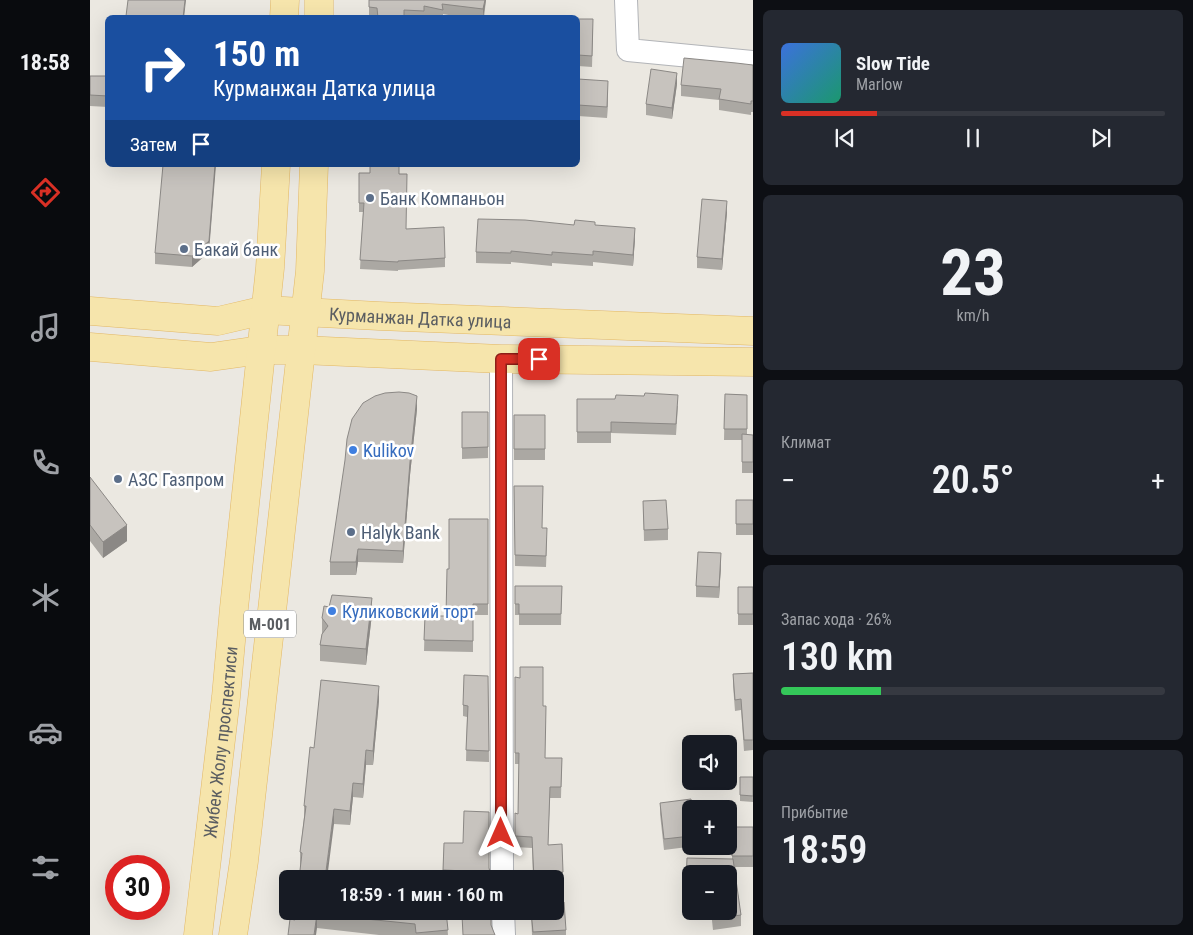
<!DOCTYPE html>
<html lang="ru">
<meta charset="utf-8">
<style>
:root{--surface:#171b24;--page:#242831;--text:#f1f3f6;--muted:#9ea1a6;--line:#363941;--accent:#d93025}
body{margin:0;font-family:"Roboto Condensed",sans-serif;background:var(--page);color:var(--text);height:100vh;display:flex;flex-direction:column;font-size:19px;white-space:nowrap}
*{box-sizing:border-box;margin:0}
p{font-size:16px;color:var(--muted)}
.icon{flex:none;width:28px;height:28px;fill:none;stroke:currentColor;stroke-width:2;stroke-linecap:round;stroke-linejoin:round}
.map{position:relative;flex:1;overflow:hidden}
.side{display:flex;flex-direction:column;gap:10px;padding:10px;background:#0d0f14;width:440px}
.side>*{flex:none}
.hud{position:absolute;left:15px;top:15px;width:475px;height:152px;border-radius:8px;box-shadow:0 5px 20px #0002;background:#1a4fa0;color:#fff;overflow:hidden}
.fabs{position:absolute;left:592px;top:735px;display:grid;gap:10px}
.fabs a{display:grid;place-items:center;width:55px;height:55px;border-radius:8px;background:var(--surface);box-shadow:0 5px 20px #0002;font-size:25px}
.speed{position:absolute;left:15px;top:855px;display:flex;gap:10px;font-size:25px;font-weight:700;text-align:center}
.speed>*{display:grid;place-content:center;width:65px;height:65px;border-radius:50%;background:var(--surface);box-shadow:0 5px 20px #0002;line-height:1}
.speed .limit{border:8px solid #d22;background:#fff;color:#111}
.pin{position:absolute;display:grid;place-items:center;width:42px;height:42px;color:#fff;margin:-21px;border-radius:10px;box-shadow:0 2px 8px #0006}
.me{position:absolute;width:55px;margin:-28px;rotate:0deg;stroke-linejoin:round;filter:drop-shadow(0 0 4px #0008)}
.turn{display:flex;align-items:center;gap:18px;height:105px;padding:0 25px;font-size:22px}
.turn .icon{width:65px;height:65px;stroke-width:2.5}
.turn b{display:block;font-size:35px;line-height:42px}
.then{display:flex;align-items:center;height:48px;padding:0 25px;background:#0003;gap:10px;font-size:19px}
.big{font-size:38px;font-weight:600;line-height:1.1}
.side .card{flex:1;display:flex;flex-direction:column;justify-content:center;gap:8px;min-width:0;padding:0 18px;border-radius:8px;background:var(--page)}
.side .dial{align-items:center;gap:0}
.dial b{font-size:65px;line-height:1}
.song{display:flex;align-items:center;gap:15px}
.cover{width:60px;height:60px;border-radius:8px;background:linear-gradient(135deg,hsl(220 70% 55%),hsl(160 70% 35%))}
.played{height:5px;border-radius:2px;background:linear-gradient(90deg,var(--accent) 25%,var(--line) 25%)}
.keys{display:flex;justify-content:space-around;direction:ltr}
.heat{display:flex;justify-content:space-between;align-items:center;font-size:28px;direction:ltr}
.charge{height:8px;border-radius:4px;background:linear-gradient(90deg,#34c759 26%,var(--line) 0)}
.trip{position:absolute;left:189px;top:870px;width:285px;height:50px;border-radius:8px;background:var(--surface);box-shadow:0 5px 20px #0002;font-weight:600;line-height:50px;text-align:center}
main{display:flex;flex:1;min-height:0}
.tab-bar{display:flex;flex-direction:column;width:90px;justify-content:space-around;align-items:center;background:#090b0e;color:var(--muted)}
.tab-bar .icon{width:35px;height:35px}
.tab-bar .on{color:var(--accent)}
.tab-bar b{font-size:22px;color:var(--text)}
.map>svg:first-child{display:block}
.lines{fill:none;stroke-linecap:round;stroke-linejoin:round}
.minor-casing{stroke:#b2b4b8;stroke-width:24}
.primary-casing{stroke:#e2b764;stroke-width:29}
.minor{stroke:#fff;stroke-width:22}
.primary{stroke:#f6e5ac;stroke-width:28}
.wall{fill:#aba8a3}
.shaded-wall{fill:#8b8885}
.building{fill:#c7c3be;stroke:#8b8885}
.route-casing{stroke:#8d1f18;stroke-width:12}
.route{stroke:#d93025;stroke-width:9}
.service-dot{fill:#5c6f8a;stroke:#fff;stroke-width:2}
.shop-dot{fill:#3f7fe0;stroke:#fff;stroke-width:2}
.labels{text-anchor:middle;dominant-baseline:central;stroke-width:5;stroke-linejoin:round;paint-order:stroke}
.shield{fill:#fff;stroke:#8c8e90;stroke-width:1}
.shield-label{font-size:16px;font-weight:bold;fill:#5a5d61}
.service-label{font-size:18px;fill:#4e5e75;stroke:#fff;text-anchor:start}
.street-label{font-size:18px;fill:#5a5d61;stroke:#fff}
.shop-label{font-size:18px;fill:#366cbe;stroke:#fff;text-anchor:start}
</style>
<main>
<nav class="tab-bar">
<b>18:58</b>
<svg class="icon on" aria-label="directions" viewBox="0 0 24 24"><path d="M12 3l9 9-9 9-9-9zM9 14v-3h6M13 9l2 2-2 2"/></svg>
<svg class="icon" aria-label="music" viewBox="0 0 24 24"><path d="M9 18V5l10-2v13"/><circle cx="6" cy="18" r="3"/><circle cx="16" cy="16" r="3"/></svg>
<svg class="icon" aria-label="phone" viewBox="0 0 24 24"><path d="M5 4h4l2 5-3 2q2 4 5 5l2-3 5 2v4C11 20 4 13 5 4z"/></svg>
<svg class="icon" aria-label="climate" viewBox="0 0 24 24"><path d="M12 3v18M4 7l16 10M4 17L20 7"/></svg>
<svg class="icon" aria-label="car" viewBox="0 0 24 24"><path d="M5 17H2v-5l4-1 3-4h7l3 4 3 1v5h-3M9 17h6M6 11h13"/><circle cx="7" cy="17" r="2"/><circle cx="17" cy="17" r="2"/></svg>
<svg class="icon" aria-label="filters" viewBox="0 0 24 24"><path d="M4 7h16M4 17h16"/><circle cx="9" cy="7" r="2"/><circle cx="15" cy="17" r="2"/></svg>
</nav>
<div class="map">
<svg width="663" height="935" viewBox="0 0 663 935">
<rect width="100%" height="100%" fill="#ebe8e1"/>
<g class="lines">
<g class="minor-casing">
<path id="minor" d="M536 0 538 50 663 62
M411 359 412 879
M413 911 414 935"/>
</g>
<g class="primary-casing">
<g id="primary">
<path d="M229 0V18"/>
<path d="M194 18 195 0"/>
<path id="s1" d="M0 311 128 321 175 310 289 316 663 331"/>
<path d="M0 347 121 357 171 350H212L411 359 663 362"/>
<path id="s2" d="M108 935 136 697 144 608 180 268 186 165"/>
<path d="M143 935 154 861 220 271 224 165"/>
</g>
</g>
<use href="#minor" class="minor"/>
<use href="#primary" class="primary"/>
</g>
<path class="wall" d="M396 0 394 18H375L353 14V18H338L334 17V18H279V7Z
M488 19 503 30 502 67 488 66Z
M663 65V112H661V115L629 110V100L591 96V85Z
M0 76H18V107L0 106Z
M488 79 518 92 517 118 488 116Z
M587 84 582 119 556 115V104Z
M269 173 309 174 316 229 355 258V267L308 270V271L270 269 273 212H269Z
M637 212 632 270 607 268V257Z
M484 225H505L545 238 543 266 503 262V266L462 263V266L421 262V264L386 263V252Z
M119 252 102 267 65 264V253Z
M635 394 657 395V435H663V473H652V440H634Z
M487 399 588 406 586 435 521 433V443H487Z
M327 409 320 475 313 563 268 562 266 575H240V562Z
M372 412H398V458L372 459Z
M424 415H455V460H424Z
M0 477 37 541 13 558 0 541Z
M424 486 452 528 457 539 456 567 425 566Z
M646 500H663V535H646Z
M553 501 578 529V540L554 541Z
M398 519V615H383V652L334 651 335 616H356L359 569Z
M631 564 629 598 606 597V586Z
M425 586H472L471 625H429V615H425Z
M648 587H663V625H648Z
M282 614 276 665 230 661V645L232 634V618Z
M663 673V750L654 751 651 710 645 711 643 685V674Z
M398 676 399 762 376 761 377 717 373 716V705Z
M425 677 453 706 455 758H472L471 798H460L458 845 473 872V883H465V879H443L442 848 425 847V813L428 814 429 764H425Z
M289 700 283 765H276L273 798 263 797 260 825 244 824 210 867V852L214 817V806Z
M650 777H663V802L650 801Z
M570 803 601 809V846H605L574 850 570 814Z
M642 827H663V867H644L651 915V926L623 930 621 911H639V874H601V895L596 894 597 858 642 859Z
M354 843 399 868 400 872V879H353Z
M206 911H356L358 935H289L227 928 205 920Z
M441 911H465L476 930V935H442Z"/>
<path class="shaded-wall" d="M95 0H96L94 18H93Z
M395 0H396L393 18V9Z
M587 73V84L582 119V108Z
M518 81V92L517 118V107Z
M125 165H126L119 252 102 267V256Z
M637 201V212L632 270V259Z
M545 228V238L543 266V255Z
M327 396V409L320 475 313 563V551L320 462Z
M37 525V541L13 558V542Z
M268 549V562L266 575V562Z
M631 553V564L629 598V587Z
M282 598V614L276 665V649Z
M289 686V700L283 765V751Z
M276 750V765L273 798V784Z
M263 783V797L260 825V811Z
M244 809V824L237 879H235Z
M227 914V928L226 935H224Z"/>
<path class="building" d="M38 0H95L93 18H39V16H36Z
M279 0H395L393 9 352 4 353 10 334 6V11L314 10V18H288L287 8 279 7Z
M488 19H503L502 56 488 55Z
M594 58 646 63 663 65V101H661V104L629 99 631 89 591 85Z
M561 69 587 73 582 108 556 104Z
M0 76H18V96L0 95Z
M488 79 518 81 517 107 488 105Z
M73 165H125L119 241 102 256 65 253Z
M280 165H309V174H317L316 229 354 227 355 258 308 261V262L270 260 274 203H269V173H280Z
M612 199 637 201 632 259 607 257Z
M388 219 435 220 484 225 485 220 505 222V225L545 228 543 255 503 251V255L462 252V255L421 251V253L386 252Z
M309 392 319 393 327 396 320 462 313 551 268 549 266 562H240L255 460 257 439 262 419 273 403 285 396 295 393Z
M555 393 588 395 586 424 521 422V432H487V399H525L526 395 554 396Z
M635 394 657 395V429H634Z
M372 412H398V447L372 448Z
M424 415H455V449H424Z
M652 434 663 435V462H652Z
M0 477 37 525 13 542 0 525Z
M424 486H453L452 528H457L456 556 425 555Z
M576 500 578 529 554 530 553 501Z
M646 500H663V524H646Z
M359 519H398V604H383V641L334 640 335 616H356L357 569H359Z
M608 552 631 553 629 587 606 586Z
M425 586H472L471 614H429V604H425Z
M648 587H663V614H648Z
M242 595 282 598 276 649 230 645 232 634 238 626 232 618 234 606 239 607Z
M430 667H453V706H456L455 758H472L471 787H460L458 845 472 844 473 872H457V879H444L442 837 425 836V813L428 814 429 753H425V677L430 678Z
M663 673V740H654L651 699 645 700 643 674Z
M374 675 398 676 399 751 376 750 378 706 373 705Z
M231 680 289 686 283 751 276 750 273 784 263 783 260 811 244 809 235 879H209L212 853 210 852 216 806H214L220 747 224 748Z
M650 777H663V796L650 795Z
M601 799 602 809H601V836L574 839 570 803Z
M374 811 399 812V868L400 872 353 870 354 843H373Z
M642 827H663V856H642Z
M597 858 643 859 651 915 623 919 622 911H639V874H601V884L596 883Z
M474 902 476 930 443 932 441 911H465V903Z
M206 911H356L358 930 326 933 325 924 227 914 224 935H198L200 919 205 920Z
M386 913V919L401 918V925L405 935H373L372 915Z"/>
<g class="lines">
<g class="route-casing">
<path id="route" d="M411 833V359H449"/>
</g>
<use href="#route" class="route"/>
</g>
<g class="service-dot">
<circle cx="280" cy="198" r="5"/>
<circle cx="94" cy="249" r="5"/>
<circle cx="28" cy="479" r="5"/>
<circle cx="261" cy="532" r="5"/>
</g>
<g class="shop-dot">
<circle cx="263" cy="450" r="5"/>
<circle cx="242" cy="611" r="5"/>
</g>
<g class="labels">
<rect class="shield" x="154" y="610.5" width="52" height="27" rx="4"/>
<g class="shield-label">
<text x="180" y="624">М-001</text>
</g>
<g class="service-label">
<text x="290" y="198">Банк Компаньон</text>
<text x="104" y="249">Бакай банк</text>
<text x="38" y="479">АЗС Газпром</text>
<text x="271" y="532">Halyk Bank</text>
</g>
<g class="street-label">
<text stroke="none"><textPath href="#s1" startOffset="332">Курманжан Датка улица</textPath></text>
<text stroke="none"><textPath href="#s2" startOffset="194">Жибек Жолу проспектиси</textPath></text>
</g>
<g class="shop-label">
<text x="273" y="450">Kulikov</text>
<text x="252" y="611">Куликовский торт</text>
</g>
</g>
</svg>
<div class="fabs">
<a><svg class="icon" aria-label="sound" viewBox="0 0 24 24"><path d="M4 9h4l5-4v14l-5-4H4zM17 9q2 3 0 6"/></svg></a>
<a>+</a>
<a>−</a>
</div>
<div class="speed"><div class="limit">30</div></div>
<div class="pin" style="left:449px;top:359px;background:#d93025"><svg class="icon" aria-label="arrive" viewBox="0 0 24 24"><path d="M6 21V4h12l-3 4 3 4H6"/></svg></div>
<svg class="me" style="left:411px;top:833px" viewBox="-20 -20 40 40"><path d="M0-17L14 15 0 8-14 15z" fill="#d93025" stroke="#fff" stroke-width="4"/></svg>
<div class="trip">18:59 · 1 мин · 160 m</div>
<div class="hud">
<div class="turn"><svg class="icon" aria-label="right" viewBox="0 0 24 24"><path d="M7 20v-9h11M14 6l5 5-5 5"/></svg><div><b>150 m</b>Курманжан Датка улица</div></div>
<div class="then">Затем<svg class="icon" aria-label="arrive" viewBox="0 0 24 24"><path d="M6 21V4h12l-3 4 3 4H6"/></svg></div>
</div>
</div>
<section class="side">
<div class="card">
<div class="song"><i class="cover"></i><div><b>Slow Tide</b><p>Marlow</p></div></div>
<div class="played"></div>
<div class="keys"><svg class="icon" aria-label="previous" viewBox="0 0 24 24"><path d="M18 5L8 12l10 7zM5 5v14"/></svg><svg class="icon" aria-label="pause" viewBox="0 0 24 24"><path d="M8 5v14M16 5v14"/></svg><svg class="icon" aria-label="next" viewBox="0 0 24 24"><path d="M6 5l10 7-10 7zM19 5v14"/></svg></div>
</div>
<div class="card dial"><b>23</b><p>km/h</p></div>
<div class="card"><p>Климат</p>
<div class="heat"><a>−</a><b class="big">20.5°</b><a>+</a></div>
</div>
<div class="card"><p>Запас хода · 26%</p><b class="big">130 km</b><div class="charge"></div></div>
<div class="card"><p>Прибытие</p><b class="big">18:59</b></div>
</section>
</main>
